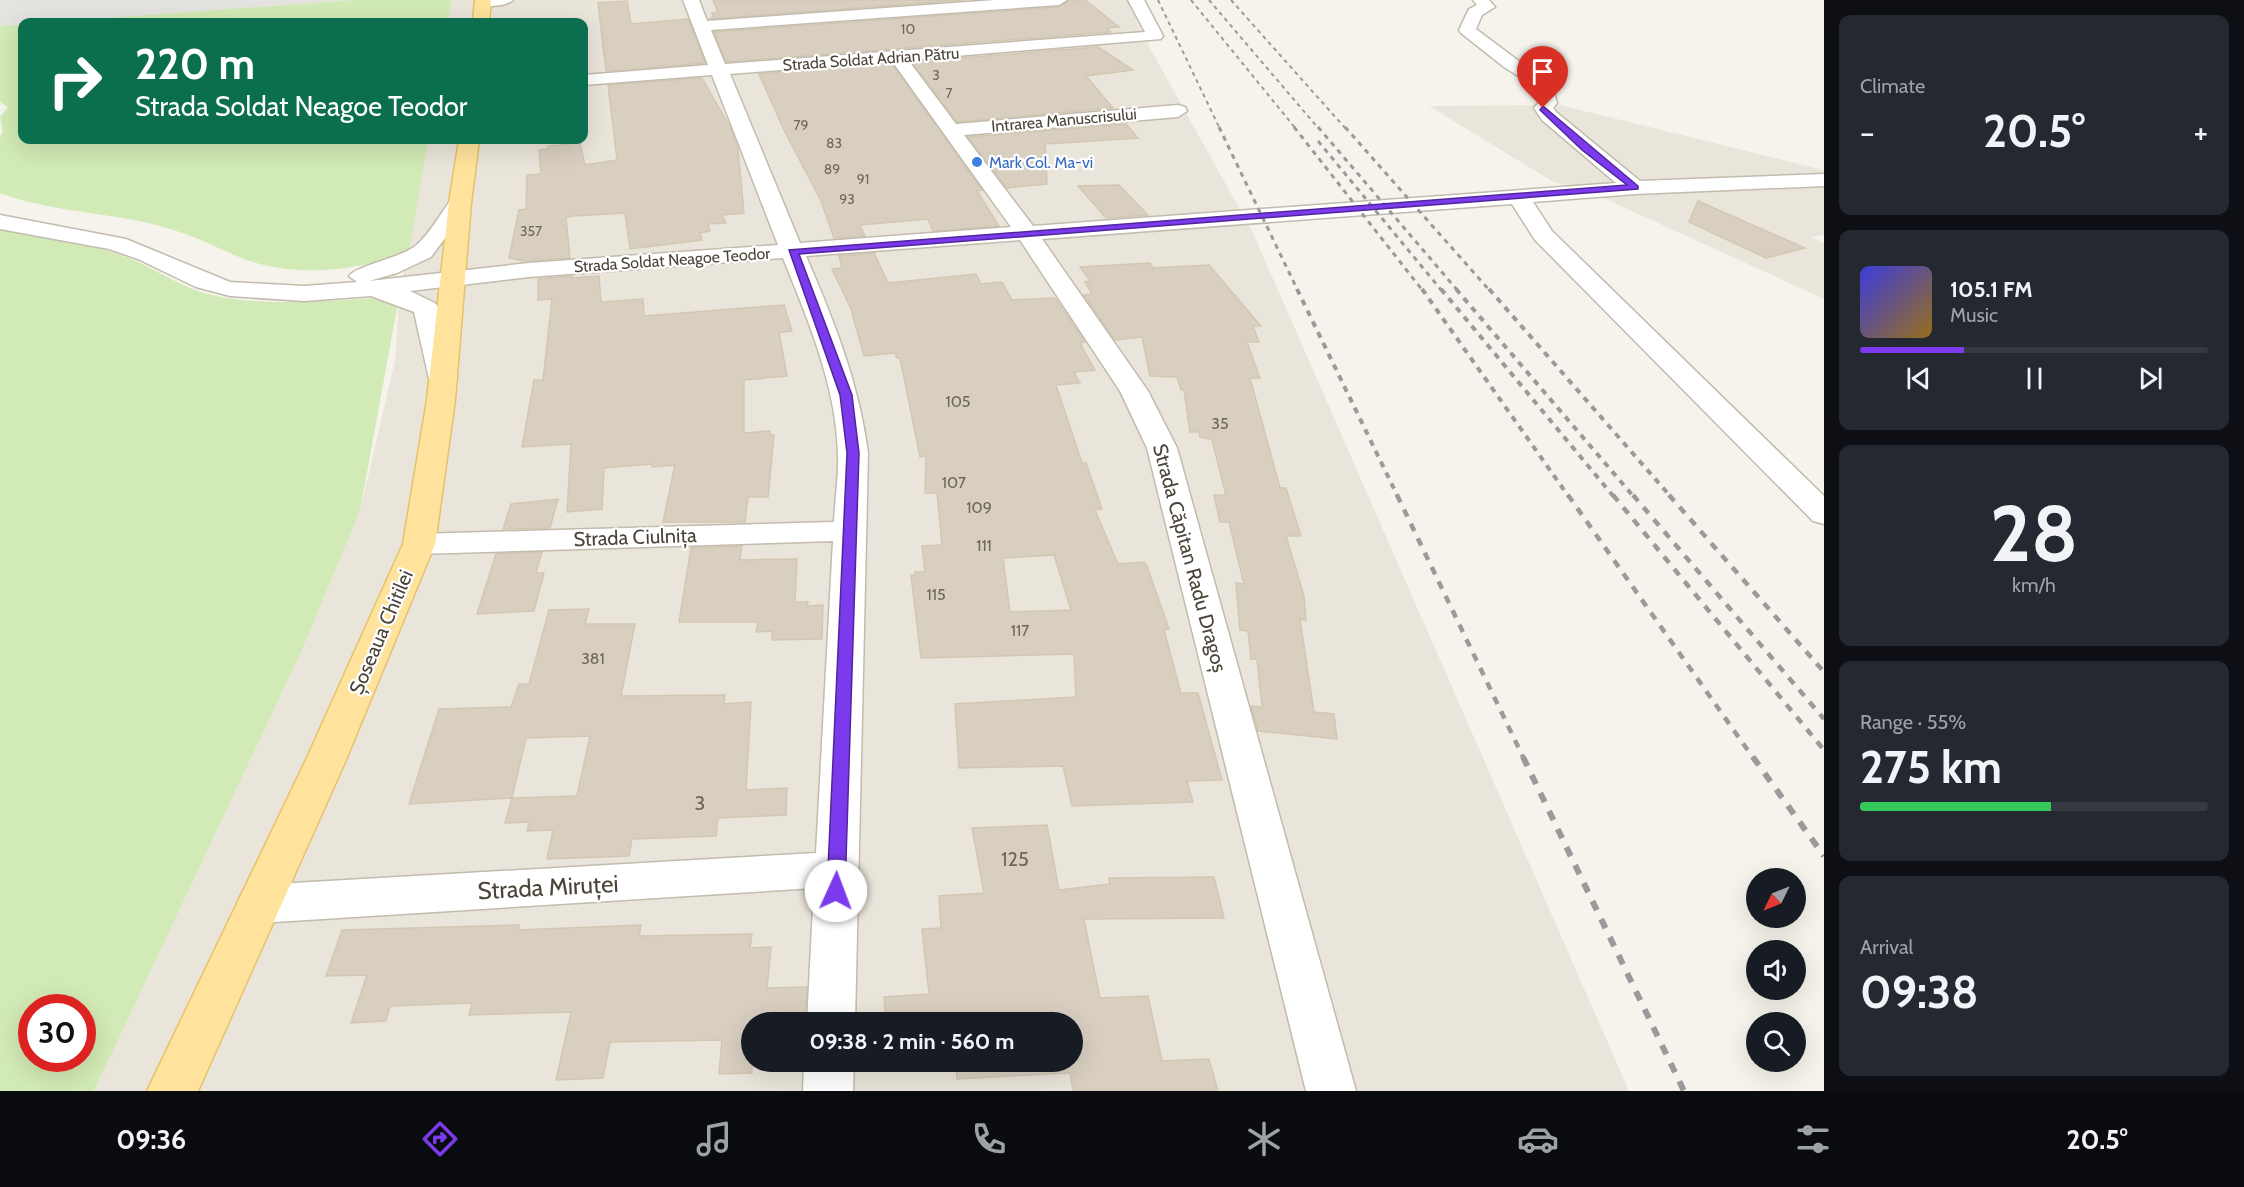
<!DOCTYPE html>
<meta charset="utf-8">
<style>
:root{--surface:#171b24;--page:#242831;--text:#f1f3f6;--muted:#9ea1a6;--line:#363941;--accent:#7c3aed}
body{margin:0;font-family:Cabin,sans-serif;background:var(--page);color:var(--text);height:100vh;display:flex;flex-direction:column;font-size:22px;white-space:nowrap}
*{box-sizing:border-box;margin:0}
p{font-size:20px;color:var(--muted)}
.icon{flex:none;width:33px;height:33px;fill:none;stroke:currentColor;stroke-width:2;stroke-linecap:round;stroke-linejoin:round}
.map{position:relative;flex:1;overflow:hidden}
.panel{display:flex;flex-direction:column;gap:15px;padding:15px;background:#0d0f14;width:420px}
.panel>*{flex:none}
.guide{position:absolute;left:18px;top:18px;width:570px;height:126px;border-radius:12px;box-shadow:0 6px 24px #0002;background:#0b6e4f;color:#fff;overflow:hidden}
.needle{width:39px;rotate:227deg}
.controls{position:absolute;left:1746px;top:868px;display:grid;gap:12px}
.controls a{display:grid;place-items:center;width:60px;height:60px;border-radius:50%;background:var(--surface);box-shadow:0 6px 24px #0002;font-size:30px}
.speed{position:absolute;left:18px;top:994px;display:flex;gap:12px;font-size:30px;font-weight:700;text-align:center}
.speed>*{display:grid;place-content:center;width:78px;height:78px;border-radius:50%;background:var(--surface);box-shadow:0 6px 24px #0002;line-height:1}
.speed .limit{border:9px solid #d22;background:#fff;color:#111}
.pin{position:absolute;display:grid;place-items:center;width:51px;height:51px;color:#fff;margin:-62px -26px;border-radius:50% 50% 50% 0;rotate:-45deg;box-shadow:0 0 6px #0007}
.pin .icon{rotate:45deg}
.me{position:absolute;width:66px;margin:-33px;rotate:2deg;stroke-linejoin:round;filter:drop-shadow(0 0 4px #0008)}
.turn{display:flex;align-items:center;gap:21px;height:126px;padding:0 18px;font-size:27px}
.turn .icon{width:78px;height:78px;stroke-width:2.5}
.turn b{display:block;font-size:42px;line-height:51px}
.big{font-size:45px;font-weight:800;line-height:1.1}
.panel .widget{flex:1;display:flex;flex-direction:column;justify-content:center;gap:9px;min-width:0;padding:0 21px;border-radius:12px;background:var(--page)}
.panel .dial{align-items:center;gap:0}
.dial b{font-size:78px;line-height:1}
.song{display:flex;align-items:center;gap:18px}
.cover{width:72px;height:72px;border-radius:9px;background:linear-gradient(135deg,hsl(240 70% 55%),hsl(40 70% 35%))}
.played{height:6px;border-radius:3px;background:linear-gradient(90deg,var(--accent) 30%,var(--line) 30%)}
.keys{display:flex;justify-content:space-around;direction:ltr}
.heat{display:flex;justify-content:space-between;align-items:center;font-size:33px;direction:ltr}
.charge{height:9px;border-radius:4px;background:linear-gradient(90deg,#34c759 55%,var(--line) 0)}
.trip{position:absolute;left:741px;top:1012px;width:342px;height:60px;border-radius:30px;background:var(--surface);box-shadow:0 6px 24px #0002;font-weight:800;line-height:60px;text-align:center}
.menu{display:flex;height:96px;justify-content:space-around;align-items:center;background:#090b0e;color:var(--muted)}
.menu .icon{width:42px;height:42px}
.menu .selected{color:var(--accent)}
.menu b{font-size:27px;color:var(--text)}
main{display:flex;flex:1;min-height:0}
.map>svg:first-child{display:block}
.residential{fill:#eae5da;fill-rule:evenodd}
.green{fill:#d2eab5;fill-rule:evenodd}
.parking{fill:#e5e3e0}
.building{fill:#d8cfc1;stroke:#d3c7b4;stroke-width:1.5;fill-rule:evenodd}
.lines{fill:none;stroke-linecap:round;stroke-linejoin:round}
.minor-casing{stroke:#c2bbae;stroke-width:3}
.major-casing{stroke:#e6c16a;stroke-width:3}
.minor{fill:#fff;fill-rule:evenodd}
.major{fill:#ffe39c;fill-rule:evenodd}
.rail-far4{stroke:#9a9a9a;stroke-width:2;stroke-dasharray:4 4;stroke-linecap:butt}
.rail-far3{stroke:#9a9a9a;stroke-width:3;stroke-dasharray:5 5;stroke-linecap:butt}
.rail-far2{stroke:#9a9a9a;stroke-width:4;stroke-dasharray:6 6;stroke-linecap:butt}
.rail-far1{stroke:#9a9a9a;stroke-width:4.5;stroke-dasharray:8 8;stroke-linecap:butt}
.rail{stroke:#9a9a9a;stroke-width:6;stroke-dasharray:10 10;stroke-linecap:butt}
.route{fill:#7c3aed;stroke:#51269a;stroke-width:1.5}
.shop-dot{fill:#3f7fe0;stroke:#fff;stroke-width:2}
.labels{text-anchor:middle;dominant-baseline:central;stroke-width:4.5;stroke-linejoin:round;paint-order:stroke}
.far-number-label{font-size:14px;fill:#6e675b}
.far-street-label{font-size:16px;fill:#4b4439;stroke:#fff}
.far-shop-label{font-size:16px;fill:#366cbe;stroke:#fff;text-anchor:start}
.number-label{font-size:16px;fill:#6e675b}
.street-label{font-size:20px;fill:#4b4439;stroke:#fff}
.near-number-label{font-size:20px;fill:#6e675b}
.near-street-label{font-size:24px;fill:#4b4439;stroke:#fff}
</style>
<main>
<div class="map">
<svg width="1824" height="1091" viewBox="0 0 1824 1091">
<rect width="100%" height="100%" fill="#f6f3ec"/>
<path class="residential" d="M452 0H1127L1151 50 1253 233 1629 1091H94L302 650 360 511 395 361 399 297 428 140H584V22H448ZM752 1023H1072V1062H752Z
M1560 105 1824 170V235L1811 237 1824 243V299L1599 196 1552 181 1429 106Z"/>
<path class="green" d="M351 0H452L448 22H45Z
M22 24V140H428L409 251C361 270 306 277 256 263 238 258 222 249 205 242 185 233 165 227 144 222 96 212 46 210 0 193V136L3 132 0 117 8 107 0 102V26Z
M0 230C43 238 88 242 129 258 158 270 182 288 212 295 264 308 345 299 399 297L360 511 302 650 94 1091H0ZM32 1008H82V1059H32Z"/>
<path class="parking" d="M0 0H351L0 26Z"/>
<path class="building" d="M713 0H964L709 19 713 17 712 13 718 12Z
M1069 0H1085L1119 27 1107 28 1111 32 726 62 714 32 1059 7Z
M627 1 631 24 688 19 705 63 606 71 598 3Z
M1098 47 1133 70 1086 76 1113 108 957 122 912 62Z
M891 63 982 190 977 191 999 226 933 231 928 219 860 225 865 236 834 238 821 201 784 130 759 74Z
M702 78 730 127 738 149 744 213 722 215 726 223 708 224 710 231 700 233 702 240 630 249 625 213 573 216 566 218 570 258 523 261 509 258 519 210 526 209 527 175 541 174 539 150 548 149V146L580 143 585 165 617 160 608 85Z
M1126 124 1138 138 1045 144 1047 184 1007 188 968 137Z
M1119 185 1148 215 1106 218 1078 186Z
M1698 201 1805 248 1766 258 1689 222Z
M874 253 888 283 976 274 981 284 1002 282 1012 300 1055 298 1085 342 1081 343 1082 347 1095 370 1074 372 1080 383 1056 385 1082 463H1086L1102 509 1095 510 1118 564 1144 562 1147 566 1169 629 1164 630 1181 693H1198L1222 780 1187 781 1193 802 1072 806 1063 766 959 768 955 704 1076 697 1074 654 921 658 911 575H915V572H925L922 546 942 545 937 493H925L926 456 920 457 900 358H897L895 353 864 356 851 309 832 269 842 268 839 256ZM1054 555 1071 610 1010 612 1003 558Z
M1150 263 1153 268 1209 265 1261 326H1253L1259 342H1247L1260 378H1250L1280 488H1286L1301 536H1286L1304 596 1306 620 1300 619 1314 712 1334 714 1337 739 1258 731 1251 706 1262 707 1257 659H1251L1248 631 1240 630 1236 583 1244 584 1229 522H1220L1214 495H1226L1212 440 1200 437 1199 432H1190L1184 390H1181L1177 377 1150 376 1142 337 1115 340 1084 295 1092 294 1085 282 1090 281 1080 267Z
M572 276V278L599 276 601 302 643 299 644 316 784 305 792 331 779 333 787 376 744 380V433L770 431V435H774L768 497H748L745 522H663L675 465 652 467V464L604 468 602 509 567 512 571 444 522 447 534 380H543L552 299 538 300V279Z
M558 499 550 528 503 529 511 504Z
M742 546 740 560 797 559 795 602H808L807 606 823 605 822 639 772 640V631L756 632 758 622H679L691 548Z
M542 552 536 573H544L534 611 477 614 496 554Z
M589 609 585 624H635L621 696 725 695 724 704 751 702 746 790 787 788 786 815 718 818 716 836 632 839 629 856 547 859 553 830 527 831 529 822 505 823 512 798 409 804 439 709 511 707 519 684H529L549 610ZM590 736 577 796 512 798 526 738Z
M1047 825 1059 890 1110 884 1109 878 1214 877 1224 918 1084 919 1100 998 1148 996 1162 1061 1209 1059 1218 1091H1073L1070 1073 957 1079 956 1065 888 1068V1062H1072V1023H886L884 997 929 994 922 929 941 928 939 896 984 893 972 828Z
M519 925 518 930 641 925 639 936 752 934 750 948 771 947 767 988 807 987 805 1023H752V1073L719 1074 722 1040 610 1042 603 1078 556 1080 571 1012 469 1015 472 1003 390 1006 386 1021 351 1023 367 975 326 976 342 930Z"/>
<g class="lines">
<g class="minor-casing">
<path id="minor" d="M476 0H513C505 7 488 7 478 4Z
M683 0H699L707 21 995 0H1067L1059 5 711 30 725 64 1145 32 1128 0H1144L1163 36 1161 39 908 60 956 124 1178 105 1185 107 1187 111 1178 117 964 135 1033 226 1616 183 1542 120 1534 108 1539 102 1536 87 1504 67 1461 33 1459 30 1469 9 1477 5 1473 0H1489L1495 7 1482 15 1476 29 1516 59 1551 81 1557 103 1553 108 1556 112 1640 181 1824 174V186L1635 194 1533 202 1552 231 1824 496V524L1813 521 1535 240 1512 204 1042 239 1148 391 1177 448 1356 1091H1306L1147 448 1120 391 1020 240 806 256C834 321 859 383 868 453L855 1023H807L814 888 259 923 243 917 237 904 243 891 259 885 816 853 833 541 419 554 407 551 403 544 407 537 419 534 834 522C835 499 839 475 838 453 836 385 808 320 783 258L529 277 410 291 435 303 439 308 457 379 453 385 443 387 433 385 429 379 414 312 371 296 304 301 230 296 196 287 138 259 109 249 0 229V215L126 239 230 282 304 286 357 282 349 276C356 266 399 258 414 247 427 238 442 212 452 198H468L471 203 431 257 397 273 369 281 529 263 778 245 712 75 584 85V75L708 65ZM892 61 1011 227 800 243 730 74Z
M804 1062H854L853 1091H803Z"/>
</g>
<g class="major-casing">
<path id="major" d="M475 0H491L489 22H473Z
M459 140H479L471 203 455 400 435 544 345 762 198 1091H147L305 762 403 544 427 400 449 203Z"/>
</g>
<use href="#minor" class="minor"/>
<use href="#major" class="major"/>
<path class="rail-far4" d="M1158 0 1220 129
M1191 0 1296 129
M1209 0 1319 129
M1231 0 1346 129"/>
<path class="rail-far3" d="M1219 127 1298 291
M1294 127 1423 291
M1318 127 1458 291
M1345 127 1490 291
M1318 141 1442 291"/>
<path class="rail-far2" d="M1297 289 1398 497
M1422 289 1569 497
M1441 289 1614 497
M1456 289 1634 497
M1489 289 1671 497"/>
<path class="rail-far1" d="M1397 495 1524 759
M1568 495 1754 759
M1613 495 1824 750
M1633 495 1824 719
M1669 495 1824 672"/>
<path class="rail" d="M1523 757 1684 1091
M1753 757 1824 856"/>
</g>
<path class="route" d="M1543 106 1638 186V189L799 254 852 395 859 453 845 891 842 897 836 899 829 897 827 891 847 453 840 395 789 250 1627 185 1582 150 1540 110Z"/>
<circle class="shop-dot" cx="977" cy="162" r="6"/>
<g class="labels">
<g class="far-number-label">
<text x="908" y="29">10</text>
<text x="936" y="75">3</text>
<text x="949" y="93">7</text>
<text x="801" y="125">79</text>
<text x="834" y="143">83</text>
<text x="832" y="169">89</text>
<text x="863" y="179">91</text>
<text x="847" y="199">93</text>
<text x="531" y="231">357</text>
</g>
<g class="far-street-label">
<text transform="translate(871 59) rotate(-4)">Strada Soldat Adrian Pătru</text>
<text transform="translate(1064 120) rotate(-5)">Intrarea Manuscrisului</text>
<text transform="translate(672 260) rotate(-4)">Strada Soldat Neagoe Teodor</text>
</g>
<g class="far-shop-label">
<text x="989" y="162">Mark Col. Ma-vi</text>
</g>
<g class="number-label">
<text x="958" y="401">105</text>
<text x="1220" y="423">35</text>
<text x="954" y="482">107</text>
<text x="979" y="507">109</text>
<text x="984" y="545">111</text>
<text x="936" y="594">115</text>
<text x="1020" y="630">117</text>
<text x="593" y="658">381</text>
</g>
<g class="street-label">
<text transform="translate(635 537) rotate(-2)">Strada Ciulnița</text>
<text transform="translate(1190 558) rotate(75)">Strada Căpitan Radu Dragoș</text>
<text transform="translate(381 632) rotate(-67)">Șoseaua Chitilei</text>
</g>
<g class="near-number-label">
<text x="700" y="803">3</text>
<text x="1015" y="859">125</text>
</g>
<g class="near-street-label">
<text transform="translate(548 887) rotate(-3)">Strada Miruței</text>
</g>
</g>
</svg>
<div class="controls">
<a><svg class="needle" viewBox="-14 -14 28 28"><path d="M0-13l5 13h-10z" fill="#e53935"/><path d="M0 13l5-13h-10z" fill="#9ea1a6"/></svg></a>
<a><svg class="icon" aria-label="sound" viewBox="0 0 24 24"><path d="M4 9h4l5-4v14l-5-4H4zM17 9q2 3 0 6"/></svg></a>
<a><svg class="icon" aria-label="search" viewBox="0 0 24 24"><circle cx="10" cy="10" r="6"/><path d="M15 15l6 6"/></svg></a>
</div>
<div class="speed"><div class="limit">30</div></div>
<div class="pin" style="left:1543px;top:108px;background:#d93025"><svg class="icon" aria-label="arrive" viewBox="0 0 24 24"><path d="M6 21V4h12l-3 4 3 4H6"/></svg></div>
<svg class="me" style="left:836px;top:891px" viewBox="-20 -20 40 40"><circle r="19" fill="#fff"/><path d="M0-13L10 11 0 6-10 11z" fill="#7c3aed"/></svg>
<div class="trip">09:38 · 2 min · 560 m</div>
<div class="guide">
<div class="turn"><svg class="icon" aria-label="right" viewBox="0 0 24 24"><path d="M7 20v-9h11M14 6l5 5-5 5"/></svg><div><b>220 m</b>Strada Soldat Neagoe Teodor</div></div>
</div>
</div>
<section class="panel">
<div class="widget"><p>Climate</p>
<div class="heat"><a>−</a><b class="big">20.5°</b><a>+</a></div>
</div>
<div class="widget">
<div class="song"><i class="cover"></i><div><b>105.1 FM</b><p>Music</p></div></div>
<div class="played"></div>
<div class="keys"><svg class="icon" aria-label="previous" viewBox="0 0 24 24"><path d="M18 5L8 12l10 7zM5 5v14"/></svg><svg class="icon" aria-label="pause" viewBox="0 0 24 24"><path d="M8 5v14M16 5v14"/></svg><svg class="icon" aria-label="next" viewBox="0 0 24 24"><path d="M6 5l10 7-10 7zM19 5v14"/></svg></div>
</div>
<div class="widget dial"><b>28</b><p>km/h</p></div>
<div class="widget"><p>Range · 55%</p><b class="big">275 km</b><div class="charge"></div></div>
<div class="widget"><p>Arrival</p><b class="big">09:38</b></div>
</section>
</main>
<nav class="menu">
<b>09:36</b>
<svg class="icon selected" aria-label="directions" viewBox="0 0 24 24"><path d="M12 3l9 9-9 9-9-9zM9 14v-3h6M13 9l2 2-2 2"/></svg>
<svg class="icon" aria-label="music" viewBox="0 0 24 24"><path d="M9 18V5l10-2v13"/><circle cx="6" cy="18" r="3"/><circle cx="16" cy="16" r="3"/></svg>
<svg class="icon" aria-label="phone" viewBox="0 0 24 24"><path d="M5 4h4l2 5-3 2q2 4 5 5l2-3 5 2v4C11 20 4 13 5 4z"/></svg>
<svg class="icon" aria-label="climate" viewBox="0 0 24 24"><path d="M12 3v18M4 7l16 10M4 17L20 7"/></svg>
<svg class="icon" aria-label="car" viewBox="0 0 24 24"><path d="M5 17H2v-5l4-1 3-4h7l3 4 3 1v5h-3M9 17h6M6 11h13"/><circle cx="7" cy="17" r="2"/><circle cx="17" cy="17" r="2"/></svg>
<svg class="icon" aria-label="filters" viewBox="0 0 24 24"><path d="M4 7h16M4 17h16"/><circle cx="9" cy="7" r="2"/><circle cx="15" cy="17" r="2"/></svg>
<b>20.5°</b>
</nav>
